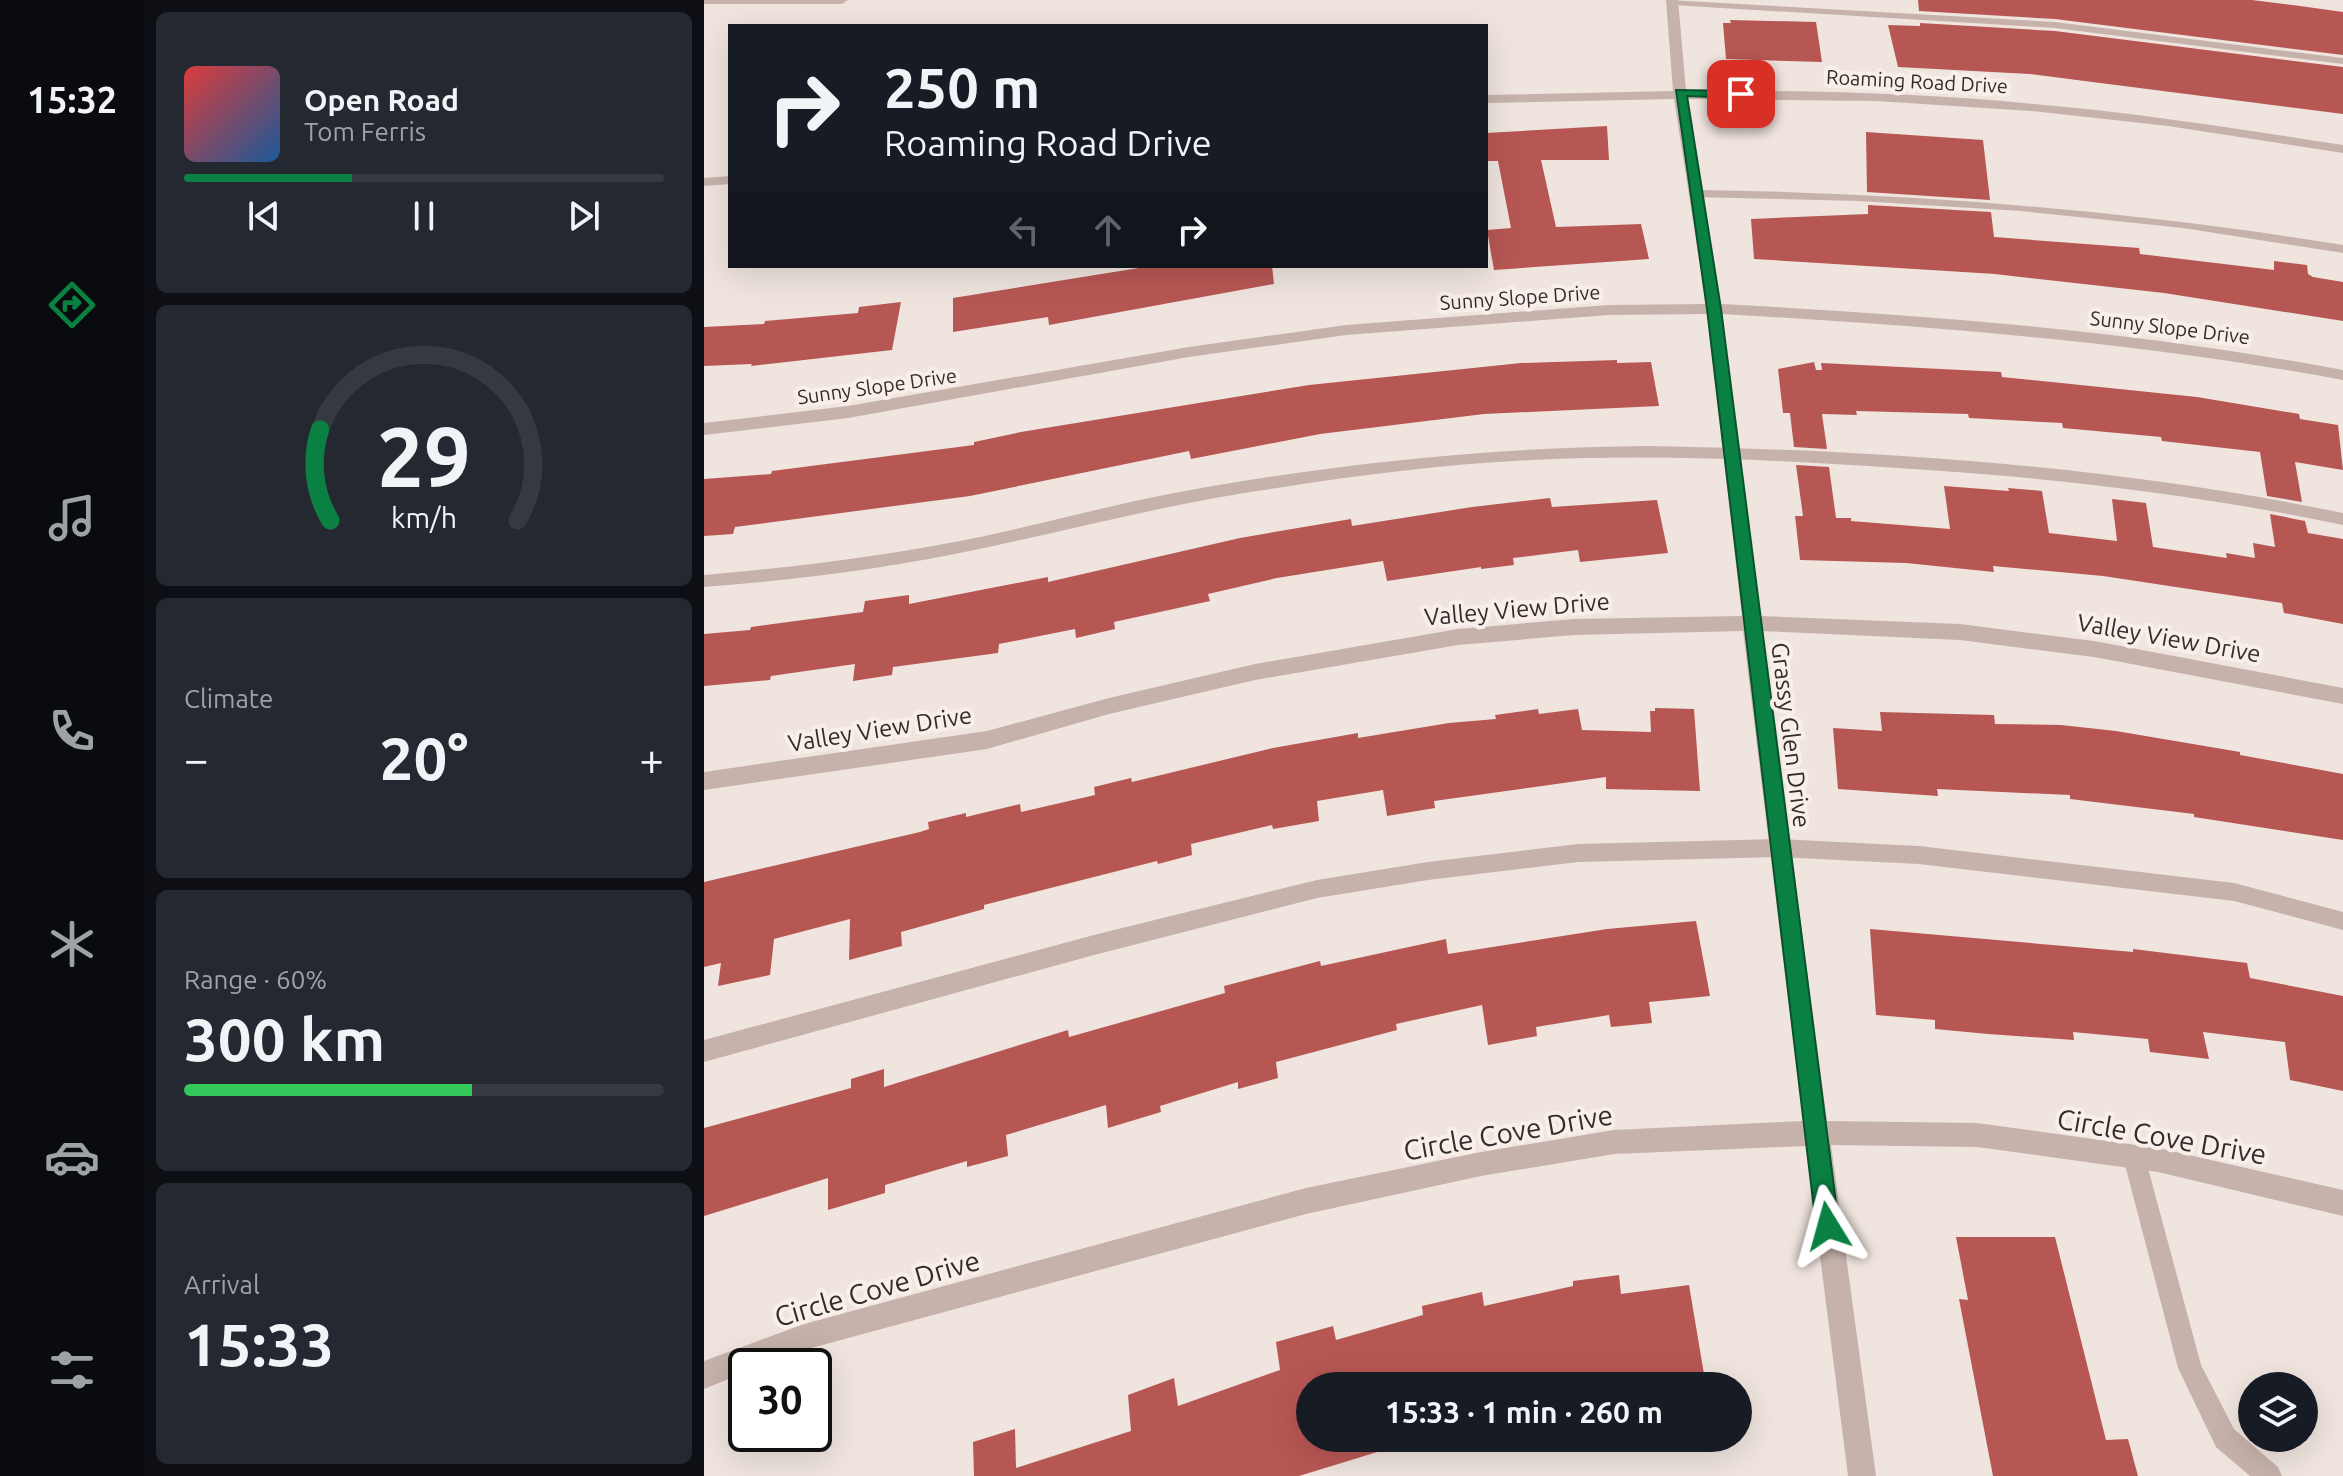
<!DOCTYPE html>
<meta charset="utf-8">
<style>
:root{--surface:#171b24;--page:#242831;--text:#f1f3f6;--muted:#9ea1a6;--line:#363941;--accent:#0b8043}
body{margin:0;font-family:Ubuntu,sans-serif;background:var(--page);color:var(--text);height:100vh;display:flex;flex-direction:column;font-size:30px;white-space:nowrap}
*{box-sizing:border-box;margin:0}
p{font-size:26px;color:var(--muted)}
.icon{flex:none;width:44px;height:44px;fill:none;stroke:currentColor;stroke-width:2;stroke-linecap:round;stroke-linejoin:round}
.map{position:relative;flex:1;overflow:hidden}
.drawer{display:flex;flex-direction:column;gap:12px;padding:12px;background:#0d0f14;width:560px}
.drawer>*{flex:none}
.top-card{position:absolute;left:24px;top:24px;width:760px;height:244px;border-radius:0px;box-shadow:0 8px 32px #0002;background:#171b24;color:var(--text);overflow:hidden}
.buttons{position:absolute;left:1534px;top:1372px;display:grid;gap:16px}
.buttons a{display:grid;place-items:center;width:80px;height:80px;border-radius:50%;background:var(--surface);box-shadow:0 8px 32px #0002;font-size:40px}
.speed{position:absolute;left:24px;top:1348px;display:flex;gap:16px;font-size:40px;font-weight:700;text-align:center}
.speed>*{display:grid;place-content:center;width:104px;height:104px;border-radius:50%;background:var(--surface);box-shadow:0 8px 32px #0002;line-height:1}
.speed .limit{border:4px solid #111;border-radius:12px;background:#fff;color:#111}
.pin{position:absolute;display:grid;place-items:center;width:68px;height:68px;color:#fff;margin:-34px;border-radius:16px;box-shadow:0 4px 12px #0006}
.me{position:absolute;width:88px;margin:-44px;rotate:352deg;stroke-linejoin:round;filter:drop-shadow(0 0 6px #0008)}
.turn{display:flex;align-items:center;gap:28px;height:168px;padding:0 24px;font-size:36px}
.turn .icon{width:104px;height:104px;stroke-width:2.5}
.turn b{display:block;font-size:56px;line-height:68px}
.lanes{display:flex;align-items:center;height:76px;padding:0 24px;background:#0003;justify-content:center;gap:40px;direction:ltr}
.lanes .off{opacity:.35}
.big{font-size:60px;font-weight:700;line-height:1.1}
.drawer .tile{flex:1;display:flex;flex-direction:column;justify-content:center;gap:12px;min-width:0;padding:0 28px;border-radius:12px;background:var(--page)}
.drawer .dial{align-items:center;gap:0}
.dial svg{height:208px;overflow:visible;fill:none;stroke:var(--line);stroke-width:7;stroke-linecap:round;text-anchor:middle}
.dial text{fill:var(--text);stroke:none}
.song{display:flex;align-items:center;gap:24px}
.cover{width:96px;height:96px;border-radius:12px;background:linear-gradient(135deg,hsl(0 70% 55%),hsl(210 70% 35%))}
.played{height:8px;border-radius:4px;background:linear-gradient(90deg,var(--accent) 35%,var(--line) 35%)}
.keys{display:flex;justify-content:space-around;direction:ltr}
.heat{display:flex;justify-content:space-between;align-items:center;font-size:44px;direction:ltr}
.charge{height:12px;border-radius:6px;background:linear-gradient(90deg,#34c759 60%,var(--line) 0)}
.trip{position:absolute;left:592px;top:1372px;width:456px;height:80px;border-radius:40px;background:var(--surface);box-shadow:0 8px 32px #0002;font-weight:700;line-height:80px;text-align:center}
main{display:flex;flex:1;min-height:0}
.menu{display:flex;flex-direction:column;width:144px;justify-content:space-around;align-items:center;background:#090b0e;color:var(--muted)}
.menu .icon{width:56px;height:56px}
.menu .on{color:var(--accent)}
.menu b{font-size:36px;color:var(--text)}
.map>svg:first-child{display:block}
.building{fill:#b75754}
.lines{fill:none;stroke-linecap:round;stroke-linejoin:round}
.service{fill:#c6b2ab;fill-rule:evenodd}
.minor{fill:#c6b2ab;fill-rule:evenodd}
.route{fill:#0b8043;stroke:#07532c;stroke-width:2}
.labels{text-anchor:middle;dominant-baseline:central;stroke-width:8;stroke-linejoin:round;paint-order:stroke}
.far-street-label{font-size:20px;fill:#352b2a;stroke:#f8efea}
.street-label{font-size:24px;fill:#352b2a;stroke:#f8efea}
.near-street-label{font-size:28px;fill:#352b2a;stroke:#f8efea}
</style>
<main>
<nav class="menu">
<b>15:32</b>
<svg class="icon on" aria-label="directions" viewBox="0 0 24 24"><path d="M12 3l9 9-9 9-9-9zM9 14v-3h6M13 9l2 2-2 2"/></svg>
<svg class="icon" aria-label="music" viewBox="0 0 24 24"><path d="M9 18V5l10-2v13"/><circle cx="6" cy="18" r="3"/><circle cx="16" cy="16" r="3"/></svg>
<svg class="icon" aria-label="phone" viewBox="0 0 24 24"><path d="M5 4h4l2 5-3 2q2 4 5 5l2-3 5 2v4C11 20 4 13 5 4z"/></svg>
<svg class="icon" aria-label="climate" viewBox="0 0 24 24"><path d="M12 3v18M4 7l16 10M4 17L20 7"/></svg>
<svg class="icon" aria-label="car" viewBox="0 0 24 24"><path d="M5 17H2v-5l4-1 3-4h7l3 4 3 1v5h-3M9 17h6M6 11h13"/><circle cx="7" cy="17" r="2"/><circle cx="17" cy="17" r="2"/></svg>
<svg class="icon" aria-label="filters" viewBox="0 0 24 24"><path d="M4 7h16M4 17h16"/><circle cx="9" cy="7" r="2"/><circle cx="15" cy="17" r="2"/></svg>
</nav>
<section class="drawer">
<div class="tile">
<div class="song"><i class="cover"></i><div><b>Open Road</b><p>Tom Ferris</p></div></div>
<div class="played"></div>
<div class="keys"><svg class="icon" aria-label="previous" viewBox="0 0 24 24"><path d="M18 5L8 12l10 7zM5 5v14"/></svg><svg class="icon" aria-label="pause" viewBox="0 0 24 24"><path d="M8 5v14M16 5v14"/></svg><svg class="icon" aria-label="next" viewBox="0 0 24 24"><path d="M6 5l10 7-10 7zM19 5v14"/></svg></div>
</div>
<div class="tile dial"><svg viewBox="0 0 100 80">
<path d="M14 69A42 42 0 1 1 86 69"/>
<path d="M14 69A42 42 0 0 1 10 34" stroke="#0b8043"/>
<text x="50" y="56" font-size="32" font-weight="700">29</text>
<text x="50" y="72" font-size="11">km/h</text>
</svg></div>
<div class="tile"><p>Climate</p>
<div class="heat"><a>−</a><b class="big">20°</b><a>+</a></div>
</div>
<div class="tile"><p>Range · 60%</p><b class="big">300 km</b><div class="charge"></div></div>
<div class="tile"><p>Arrival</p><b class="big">15:33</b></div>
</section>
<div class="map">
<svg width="1639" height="1476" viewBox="0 0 1639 1476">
<rect width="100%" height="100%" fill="#efe4de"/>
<path class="building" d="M1214 0H1548L1596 6 1639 12V55L1351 19 1215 11Z
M1026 20 1112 22 1118 62 1022 59 1019 23H1027Z
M1216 23 1351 31 1639 67V114L1326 74 1194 67 1184 25 1216 26Z
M903 126 905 160H837L852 227 937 224 945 259 790 270 783 230 807 228 794 161H782V133Z
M1162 132 1279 140 1286 200 1163 192Z
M1164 205 1287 212 1290 237 1435 248 1436 254 1570 270V261L1603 265 1604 274 1609 277 1639 282V321L1460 293 1291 274 1050 259 1047 219 1164 214Z
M447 266H568L570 284 345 325 344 317 249 332V298Z
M197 302 188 350 47 366 48 364 0 366V327L60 324 61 321 154 313 155 307Z
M913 360V363L947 362 955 406 780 414 616 434 487 459 485 451 266 496 31 527 29 534 0 536V479L67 474 68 471 270 445V442L317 432 605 385 817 363Z
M1110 362 1112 370H1118L1117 363 1297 372 1298 377 1493 397 1595 414 1596 419 1634 425 1639 470 1591 462 1598 502 1563 496 1556 452 1458 441 1457 437 1359 428 1358 423 1265 418 1264 414 1152 411 1153 415 1118 414 1123 449 1090 447 1086 413H1079L1074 369Z
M1092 465 1125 467 1132 518H1147V521L1246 529 1240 486 1305 491 1304 488 1338 491 1345 533 1413 541 1408 499 1442 503 1449 547 1523 558 1522 553 1551 558 1549 543 1571 547 1566 514 1601 521 1604 533 1639 539V624L1580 613 1578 603 1399 576 1289 566 1290 572 1202 563 1096 560 1091 516H1099Z
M846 498 848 507 953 500 964 553 876 562 874 550 809 558 810 565 777 569V567L683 581 679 561 573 578 504 594 506 601 410 622 411 629 372 638 371 629 295 644 294 653 189 667 188 675 149 681 151 664 67 676 66 680 0 686V634L46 630 47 627 159 612 161 601 205 595V604L344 577V582L536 538 647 519 648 526 768 507Z
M951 708 990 709 996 791 902 789V777L730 801 731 808 683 816 679 790 613 801 615 821 569 829 568 825 487 844 488 855 454 864 453 861 280 905V909L197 932 198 946 145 960 146 919 70 939 66 975 14 986 17 963 0 967V882L216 832 225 829 224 822 262 813V817L316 804 317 812 391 795 390 787 427 778 428 782 569 748 654 733V738L745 723 792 719 791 715 834 709 835 714 874 709 878 730 947 732 946 711H951Z
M1176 712 1290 715 1291 724 1357 725 1412 731 1536 752V755L1639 774V840L1490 817V814L1366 799V795L1233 789 1234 796 1134 789 1129 728 1178 731Z
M992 921 1006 996 945 1002 948 1023 907 1027 905 1015 832 1027 833 1036 784 1045 778 1005 692 1024 693 1030 572 1062 574 1078 534 1089V1082L456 1106 457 1112 404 1128 402 1105 302 1135 304 1156 263 1167V1161L181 1185V1193L124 1210V1178L0 1216V1128L147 1088V1079L180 1069V1087L364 1030 365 1037 521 993 520 986 616 961 617 966 742 939 744 954 903 929Z
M1166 929 1429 952V949L1543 963 1546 978 1639 996V1091L1586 1080 1581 1042 1499 1032 1505 1059 1446 1052 1444 1039 1369 1032 1370 1040 1284 1034 1231 1029V1020L1172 1015Z
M1252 1237H1351L1402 1440 1424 1439 1434 1476H1289L1255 1299 1264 1300Z
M915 1275 917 1294 985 1285 1002 1386H606V1438H719L595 1476H270L269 1442 311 1429 312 1468 427 1431 424 1395 470 1378 474 1406 576 1370 572 1342 629 1326 632 1340 719 1315 718 1306 778 1292 780 1306 869 1286V1281Z"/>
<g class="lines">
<path class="service" d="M964 0 1351 22 1639 58V64L1351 28 968 5 964 4Z
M992 190C1210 193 1424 210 1639 245V253L1479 228 1317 211 1155 201 988 197 986 194Z
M945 446C1178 450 1411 466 1639 513V525C1492 494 1344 477 1194 468 1073 460 951 454 829 460 743 464 657 475 573 488 473 502 378 527 280 548 187 568 94 580 0 587V575C94 567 189 555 281 536 345 522 407 505 470 493 627 464 786 447 945 446Z
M1075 839 1215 846 1530 883 1639 912V930L1530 901 1215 864 1075 857 874 862 724 880 613 898 390 955 0 1062V1040L390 935 613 880 724 862 874 844Z
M1430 1146 1438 1149 1441 1157 1497 1365 1530 1429 1574 1467 1578 1476H1546L1512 1447 1474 1368 1419 1157 1422 1149Z"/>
<path class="minor" d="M0 0H144L138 4H0Z
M962 0H974L982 91C1098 90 1215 93 1330 104 1434 113 1536 129 1639 145V153L1464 126 1327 111 1172 101 983 99 1017 304C1226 315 1433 331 1639 370V380C1433 342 1227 326 1018 314L1056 616 1256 624 1390 641 1639 688V704L1390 657 1256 640 1058 631 1123 1121 1273 1123 1454 1148 1639 1190V1216L1454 1172 1273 1147 1127 1145 1172 1476H1144L1102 1146 910 1154 777 1176 602 1214 100 1350 59 1366H42V1372L0 1389V1361L100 1324 602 1188 777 1152 910 1130 1099 1121 1039 631 870 635 754 645 551 680 405 714 283 749 0 790V772L283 731 405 698 551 664 754 629 870 619 1038 616 1003 314 905 315 642 335 485 357 144 418 0 435V423L144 406 485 347 642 325 905 305 1002 304 970 99 782 103V95L969 91Z
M26 176V184L0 186V178Z"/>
</g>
<path class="route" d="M972 90 1037 91 1042 94 1037 98 983 96 1017 309 1135 1226 1132 1234 1124 1238 1116 1234 1112 1226 1003 309Z"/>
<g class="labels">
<g class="far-street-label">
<text transform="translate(1213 81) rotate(3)">Roaming Road Drive</text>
<text transform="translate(816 297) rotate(-4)">Sunny Slope Drive</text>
<text transform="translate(1466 327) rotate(7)">Sunny Slope Drive</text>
<text transform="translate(173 386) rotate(-8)">Sunny Slope Drive</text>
</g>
<g class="street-label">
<text transform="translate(813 609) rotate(-5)">Valley View Drive</text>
<text transform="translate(1465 638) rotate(10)">Valley View Drive</text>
<text transform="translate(176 729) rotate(-9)">Valley View Drive</text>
<text transform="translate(1087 735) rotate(83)">Grassy Glen Drive</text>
</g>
<g class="near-street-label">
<text transform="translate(804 1132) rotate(-10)">Circle Cove Drive</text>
<text transform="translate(1458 1136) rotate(10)">Circle Cove Drive</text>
<text transform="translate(173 1288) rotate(-16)">Circle Cove Drive</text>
</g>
</g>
</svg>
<div class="buttons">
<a><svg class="icon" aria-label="layers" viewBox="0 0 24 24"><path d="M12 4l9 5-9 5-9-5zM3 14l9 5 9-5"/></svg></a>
</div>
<div class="speed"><div class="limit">30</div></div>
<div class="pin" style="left:1037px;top:94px;background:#d93025"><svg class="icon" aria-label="arrive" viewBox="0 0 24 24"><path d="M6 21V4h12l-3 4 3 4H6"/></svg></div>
<svg class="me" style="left:1124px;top:1226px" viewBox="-20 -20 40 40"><path d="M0-17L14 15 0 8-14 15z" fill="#0b8043" stroke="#fff" stroke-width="4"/></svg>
<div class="trip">15:33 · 1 min · 260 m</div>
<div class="top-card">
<div class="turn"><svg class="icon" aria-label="right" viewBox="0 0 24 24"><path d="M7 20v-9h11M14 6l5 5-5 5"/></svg><div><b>250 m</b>Roaming Road Drive</div></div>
<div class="lanes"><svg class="icon off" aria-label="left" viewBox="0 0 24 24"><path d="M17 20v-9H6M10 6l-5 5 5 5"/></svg><svg class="icon off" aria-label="ahead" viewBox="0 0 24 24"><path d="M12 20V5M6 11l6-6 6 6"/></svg><svg class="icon" aria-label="right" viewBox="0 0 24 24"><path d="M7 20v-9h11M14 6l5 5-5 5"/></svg></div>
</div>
</div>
</main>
